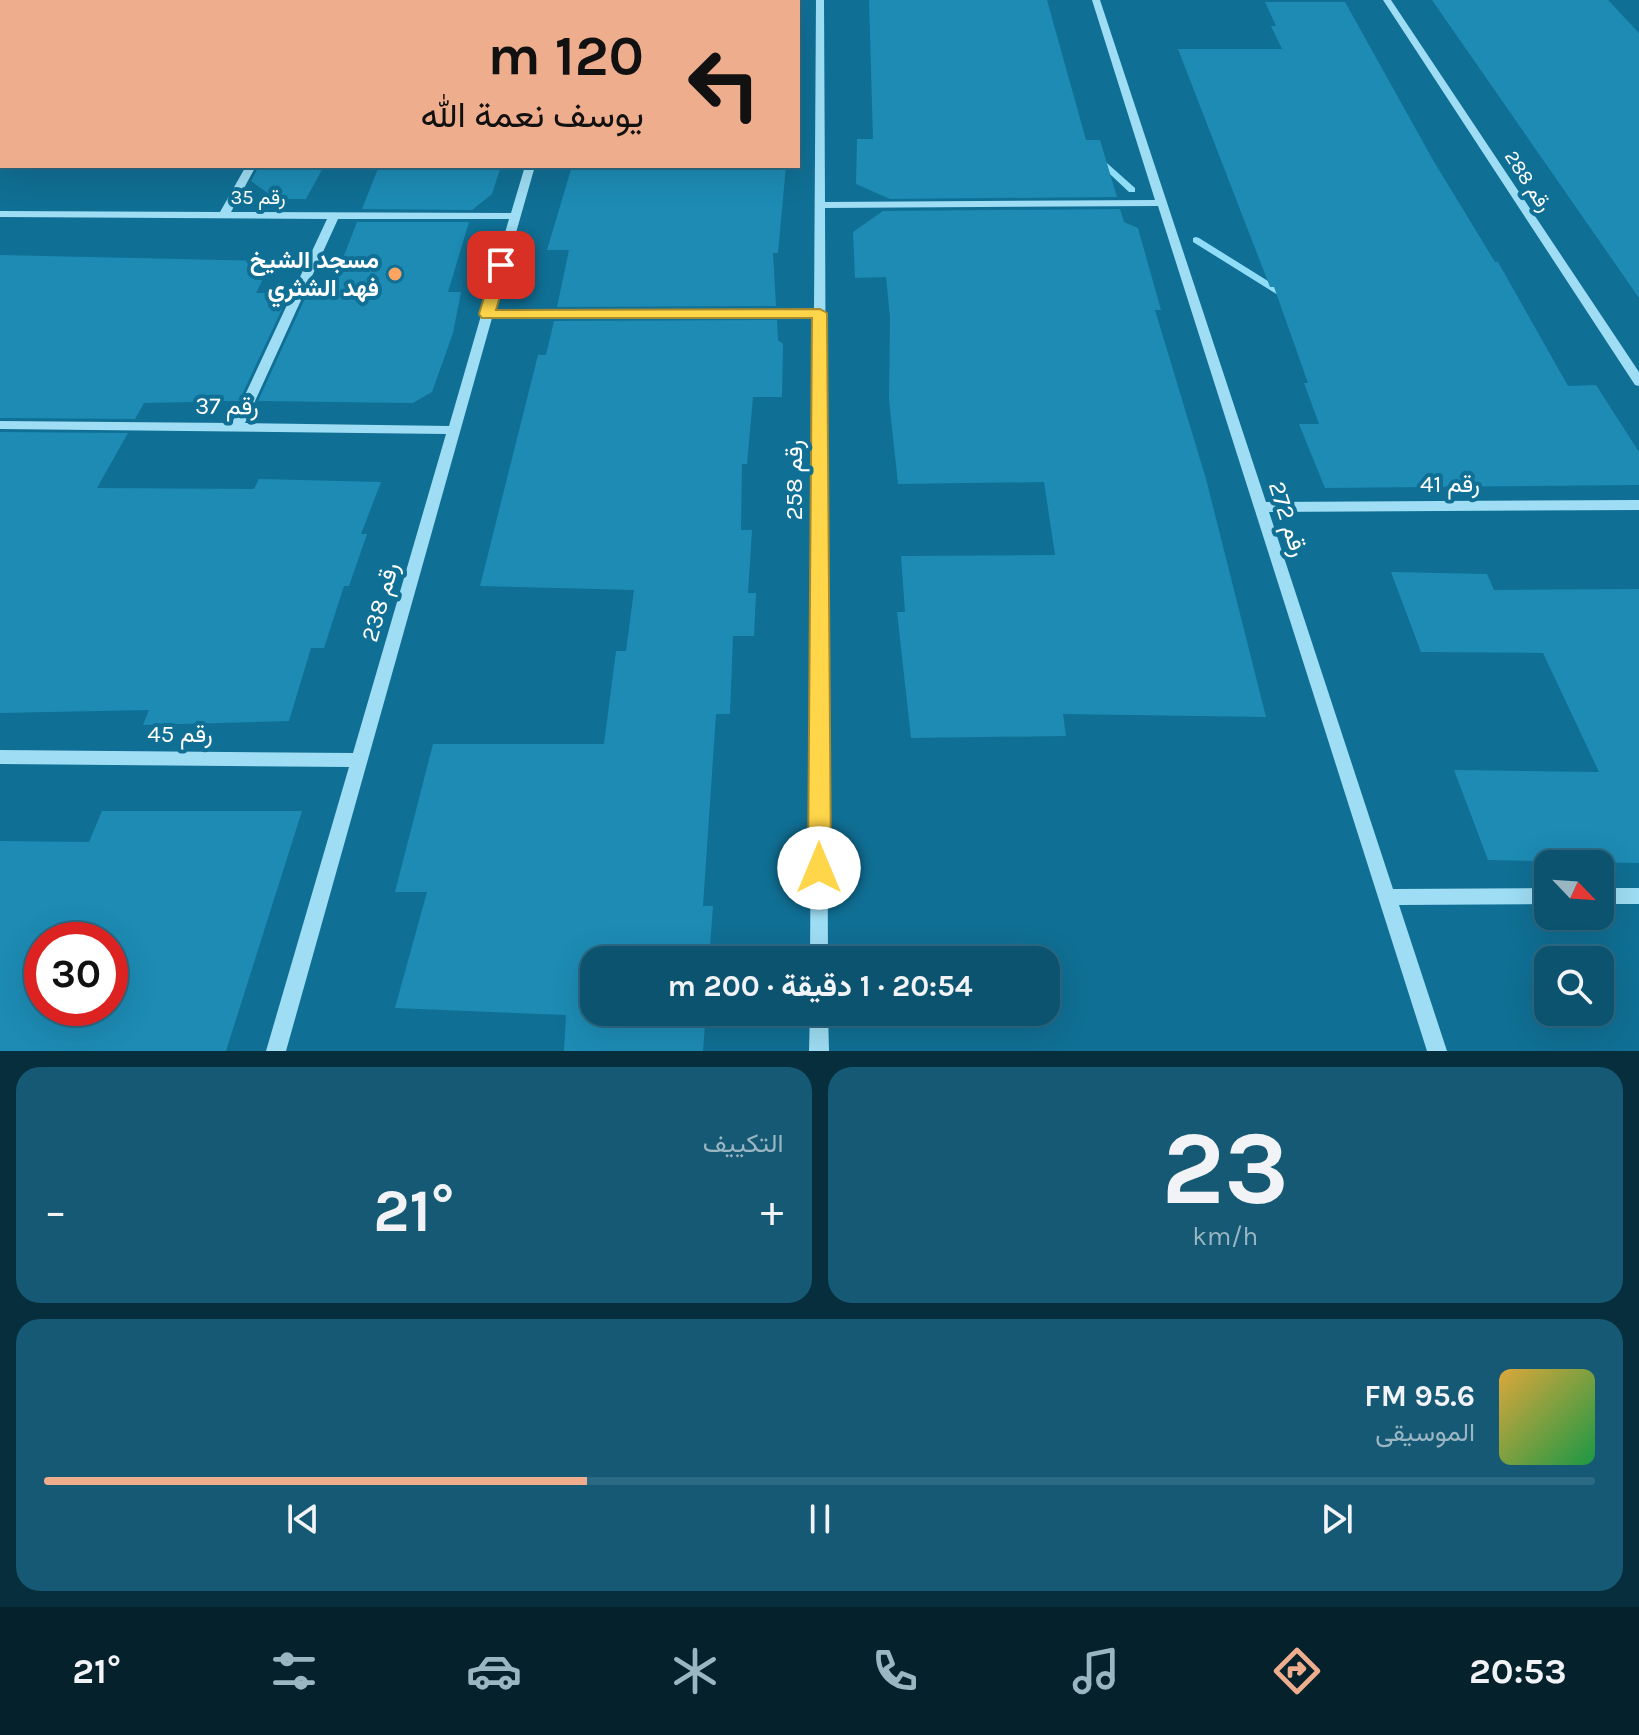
<!DOCTYPE html>
<html lang="ar">
<meta charset="utf-8">
<style>
:root{--surface:#0c536f;--page:#155974;--text:#f1f3f6;--muted:#9ab6c3;--line:#2c6982;--accent:#eead8d}
body{margin:0;font-family:Karla,Vazirmatn,sans-serif;background:var(--page);color:var(--text);direction:rtl;height:100vh;display:flex;flex-direction:column;font-size:30px;white-space:nowrap}
*{box-sizing:border-box;margin:0}
p{font-size:26px;color:var(--muted)}
.icon{flex:none;width:44px;height:44px;fill:none;stroke:currentColor;stroke-width:2;stroke-linecap:round;stroke-linejoin:round}
.map{position:relative;height:1051px;overflow:hidden;direction:ltr}
.panel{display:flex;flex-direction:column;gap:16px;padding:16px;background:#072e3d;flex:1}
.panel>*{flex:none}
.hud{position:absolute;left:0px;top:0px;width:800px;height:168px;box-shadow:0 8px 32px #0002,0 0 0 2px var(--line);direction:rtl;background:#eead8d;color:#111;overflow:hidden}
.needle{width:52px;rotate:115deg}
.tools{position:absolute;left:1534px;top:850px;display:grid;gap:16px}
.tools a{display:grid;place-items:center;width:80px;height:80px;border-radius:16px;background:var(--surface);box-shadow:0 8px 32px #0002,0 0 0 2px var(--line);font-size:40px}
.speed{position:absolute;left:24px;top:922px;display:flex;gap:16px;font-size:40px;font-weight:700;text-align:center}
.speed>*{display:grid;place-content:center;width:104px;height:104px;border-radius:50%;background:var(--surface);box-shadow:0 8px 32px #0002,0 0 0 2px var(--line);line-height:1}
.speed .limit{border:12px solid #d22;background:#fff;color:#111}
.pin{position:absolute;display:grid;place-items:center;width:68px;height:68px;color:#fff;margin:-34px;border-radius:16px;box-shadow:0 4px 12px #0006}
.me{position:absolute;width:88px;margin:-44px;rotate:0deg;stroke-linejoin:round;filter:drop-shadow(0 0 6px #0008)}
.turn{display:flex;align-items:center;gap:28px;height:168px;padding:0 24px;font-size:36px}
.turn .icon{width:104px;height:104px;stroke-width:2.5}
.turn b{display:block;font-size:56px;line-height:68px}
.big{font-size:60px;font-weight:700;line-height:1.1}
.panel .widget{flex:1;display:flex;flex-direction:column;justify-content:center;gap:12px;min-width:0;padding:0 28px;border-radius:24px;background:var(--page)}
.panel .dial{align-items:center;gap:0}
.dial b{font-size:104px;line-height:1}
.song{display:flex;align-items:center;gap:24px}
.cover{width:96px;height:96px;border-radius:12px;background:linear-gradient(135deg,hsl(40 70% 55%),hsl(140 70% 35%))}
.played{height:8px;border-radius:4px;background:linear-gradient(90deg,var(--accent) 35%,var(--line) 35%)}
.keys{display:flex;justify-content:space-around;direction:ltr}
.heat{display:flex;justify-content:space-between;align-items:center;font-size:44px;direction:ltr}
.panel .tiles{flex:1;display:grid;gap:16px;grid-template-columns:1fr 1fr}
.widget:last-child{grid-column:span 2}
.trip{position:absolute;left:580px;top:946px;width:480px;height:80px;border-radius:24px;background:var(--surface);box-shadow:0 8px 32px #0002,0 0 0 2px var(--line);font-weight:700;line-height:80px;text-align:center;direction:rtl}
.menu{display:flex;height:128px;justify-content:space-around;align-items:center;background:#05212c;color:var(--muted)}
.menu .icon{width:56px;height:56px}
.menu .current{color:var(--accent)}
.menu b{font-size:36px;color:var(--text)}
.map>svg:first-child{display:block}
.lines{fill:none;stroke-linecap:round;stroke-linejoin:round}
.stream{fill:#8fddf7;fill-rule:evenodd}
.building{fill:#1d8bb4;fill-rule:evenodd}
.minor{fill:#9eddf4;fill-rule:evenodd}
.route{fill:#ffd54a;stroke:#a68a30;stroke-width:2}
.poi-dot{fill:#ffa460;stroke:#106f94;stroke-width:3}
.labels{text-anchor:middle;dominant-baseline:central;stroke-width:8;stroke-linejoin:round;paint-order:stroke}
.far-street-label{font-size:20px;fill:#fff;stroke:#106f94}
.poi-label{font-size:24px;font-weight:bold;fill:#fff;stroke:#106f94;text-anchor:end}
.street-label{font-size:24px;fill:#fff;stroke:#106f94}
</style>
<div class="map">
<svg width="1639" height="1051" viewBox="0 0 1639 1051">
<rect width="100%" height="100%" fill="#106f94"/>
<g class="lines">
<path class="stream" d="M1099 156 1135 188V192H1129L1096 161 1095 159Z
M1196 237 1199 238 1292 296 1291 298H1283L1193 242V238Z"/>
</g>
<path class="building" d="M869 0H1047L1086 140H1100L1117 197 890 199 856 184 857 139H873Z
M1432 0H1608L1639 33V298Z
M1265 2H1345L1433 160 1495 262H1498L1568 386 1596 385 1639 452V485L1325 488 1299 424H1319L1304 383H1308L1274 287H1270L1178 49H1282L1271 26H1276Z
M259 166H324L306 199H276L251 181Z
M379 166H501L492 194 472 210 362 209Z
M572 166H786L778 253H773L776 306 557 307 569 250H547Z
M1120 209 1124 222 1138 228 1161 310H1155L1206 479 1266 717 1063 714 1066 736 911 738 897 612H905L901 556 1055 555 1044 482 898 484 889 400 890 317 886 277 855 278 853 232 883 211Z
M357 222H469L448 292H461L453 333 432 392 413 403 258 401 308 292H330Z
M0 255 272 261 256 293 290 292 239 401 144 403 135 419 0 418Z
M777 320 778 340 783 344 782 397H753L747 464H742L741 530H752L748 593H756L754 636H733L730 714H716L703 906H713L709 960H594V1012H706L703 1051H564L566 1015 395 1008 427 892H395L433 744H604L616 651H626L634 590 480 586 538 355H546L554 321Z
M0 432 128 433 97 488 254 489 259 479 381 482 361 534H367L349 586H344L324 648H311L289 721 143 725 149 710 0 713Z
M1391 572 1487 574 1494 590 1639 589V863L1488 860 1454 770 1599 772 1543 653 1421 652Z
M102 811H302L226 1051H0V841L89 842ZM42 940H110V1008H42Z"/>
<g class="lines">
<path class="minor" d="M336 0H344L343 2H335Z
M573 0H581V2H573Z
M816 0H824L825 202 1155 200 1092 0H1100L1266 502 1639 500V510L1269 512 1393 889 1548 888V904L1399 905 1447 1051H1427L1158 206 825 208 828 960H810L814 317 492 318 286 1051H266L349 767 0 764V750L353 753 446 434 0 429V421L232 423 327 219 0 217V211L220 212 246 166H256L231 212 511 213 525 166H535L494 310 814 309ZM338 219H509L449 426 245 423Z
M1383 0H1391L1639 372V386L1635 385Z
M1600 888H1639V904H1600Z
M810 1012H828L829 1051H809Z"/>
</g>
<path class="route" d="M501 261 509 265 496 310 820 309 827 313 831 868 827 875 819 878 811 875 808 868 812 318H482L479 314 494 265Z"/>
<circle class="poi-dot" cx="395" cy="274" r="8"/>
<g class="labels">
<g class="far-street-label">
<text transform="translate(1528 181) rotate(57)">رقم 288</text>
<text x="258" y="197">رقم 35</text>
</g>
<g class="poi-label">
<text x="379" y="260">مسجد الشيخ<tspan x="379" dy="28">فهد الشثري</tspan></text>
</g>
<g class="street-label">
<text transform="translate(227 406) rotate(1)">رقم 37</text>
<text transform="translate(794 480) rotate(-90)">رقم 258</text>
<text x="1450" y="484">رقم 41</text>
<text transform="translate(1288 519) rotate(72)">رقم 272</text>
<text transform="translate(380 602) rotate(-74)">رقم 238</text>
<text x="180" y="734">رقم 45</text>
</g>
</g>
</svg>
<div class="tools">
<a><svg class="needle" viewBox="-14 -14 28 28"><path d="M0-13l5 13h-10z" fill="#e53935"/><path d="M0 13l5-13h-10z" fill="#9ab6c3"/></svg></a>
<a><svg class="icon" aria-label="search" viewBox="0 0 24 24"><circle cx="10" cy="10" r="6"/><path d="M15 15l6 6"/></svg></a>
</div>
<div class="speed"><div class="limit">30</div></div>
<div class="pin" style="left:501px;top:265px;background:#d93025"><svg class="icon" aria-label="arrive" viewBox="0 0 24 24"><path d="M6 21V4h12l-3 4 3 4H6"/></svg></div>
<svg class="me" style="left:819px;top:868px" viewBox="-20 -20 40 40"><circle r="19" fill="#fff"/><path d="M0-13L10 11 0 6-10 11z" fill="#ffd54a"/></svg>
<div class="trip">20:54 · 1 دقيقة · 200 m</div>
<div class="hud">
<div class="turn"><svg class="icon" aria-label="left" viewBox="0 0 24 24"><path d="M17 20v-9H6M10 6l-5 5 5 5"/></svg><div><b>120 m</b>يوسف نعمة الله</div></div>
</div>
</div>
<section class="panel">
<div class="tiles">
<div class="widget dial"><b>23</b><p>km/h</p></div>
<div class="widget"><p>التكييف</p>
<div class="heat"><a>−</a><b class="big">21°</b><a>+</a></div>
</div>
<div class="widget">
<div class="song"><i class="cover"></i><div><b>95.6 FM</b><p>الموسيقى</p></div></div>
<div class="played"></div>
<div class="keys"><svg class="icon" aria-label="previous" viewBox="0 0 24 24"><path d="M18 5L8 12l10 7zM5 5v14"/></svg><svg class="icon" aria-label="pause" viewBox="0 0 24 24"><path d="M8 5v14M16 5v14"/></svg><svg class="icon" aria-label="next" viewBox="0 0 24 24"><path d="M6 5l10 7-10 7zM19 5v14"/></svg></div>
</div>
</div>
</section>
<nav class="menu">
<b>20:53</b>
<svg class="icon current" aria-label="directions" viewBox="0 0 24 24"><path d="M12 3l9 9-9 9-9-9zM9 14v-3h6M13 9l2 2-2 2"/></svg>
<svg class="icon" aria-label="music" viewBox="0 0 24 24"><path d="M9 18V5l10-2v13"/><circle cx="6" cy="18" r="3"/><circle cx="16" cy="16" r="3"/></svg>
<svg class="icon" aria-label="phone" viewBox="0 0 24 24"><path d="M5 4h4l2 5-3 2q2 4 5 5l2-3 5 2v4C11 20 4 13 5 4z"/></svg>
<svg class="icon" aria-label="climate" viewBox="0 0 24 24"><path d="M12 3v18M4 7l16 10M4 17L20 7"/></svg>
<svg class="icon" aria-label="car" viewBox="0 0 24 24"><path d="M5 17H2v-5l4-1 3-4h7l3 4 3 1v5h-3M9 17h6M6 11h13"/><circle cx="7" cy="17" r="2"/><circle cx="17" cy="17" r="2"/></svg>
<svg class="icon" aria-label="filters" viewBox="0 0 24 24"><path d="M4 7h16M4 17h16"/><circle cx="9" cy="7" r="2"/><circle cx="15" cy="17" r="2"/></svg>
<b>21°</b>
</nav>
